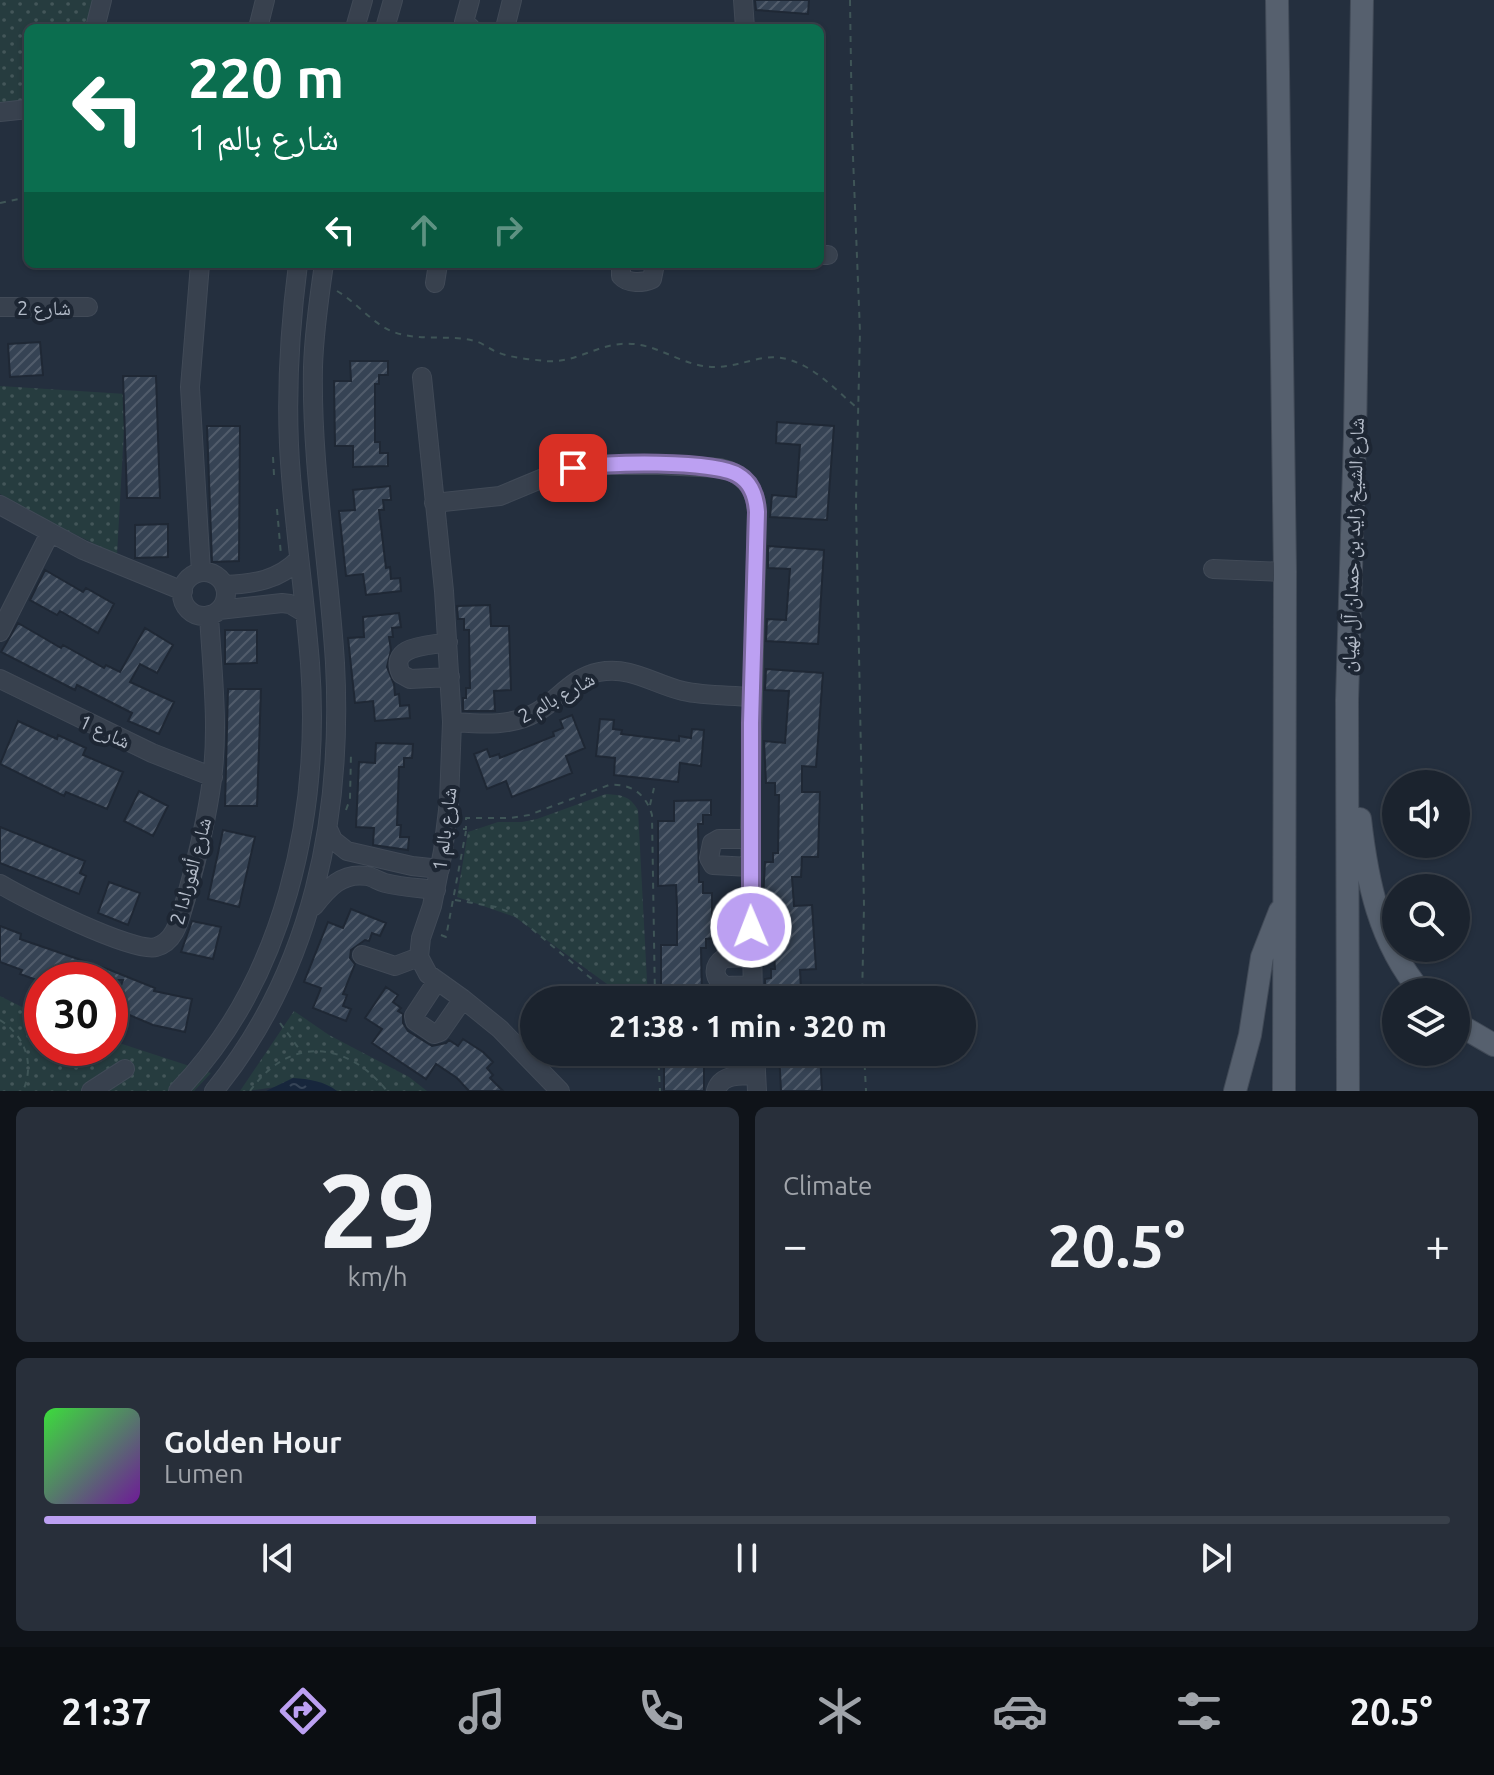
<!DOCTYPE html>
<meta charset="utf-8">
<style>
:root{--surface:#1b232e;--page:#282f3a;--text:#f1f3f6;--muted:#a0a4aa;--line:#39404a;--accent:#bca0f2}
body{margin:0;font-family:Ubuntu,"Noto Naskh Arabic",sans-serif;background:var(--page);color:var(--text);height:100vh;display:flex;flex-direction:column;font-size:30px;white-space:nowrap}
*{box-sizing:border-box;margin:0}
p{font-size:26px;color:var(--muted)}
.icon{flex:none;width:44px;height:44px;fill:none;stroke:currentColor;stroke-width:2;stroke-linecap:round;stroke-linejoin:round}
.map{position:relative;height:1091px;overflow:hidden}
.panel{display:flex;flex-direction:column;gap:16px;padding:16px;background:#0f1319;flex:1}
.panel>*{flex:none}
.hud{position:absolute;left:24px;top:24px;width:800px;height:244px;border-radius:12px;box-shadow:0 2px 6px #0004,0 0 0 2px var(--line);background:#0b6e4f;color:#fff;overflow:hidden}
.tools{position:absolute;left:1382px;top:770px;display:grid;gap:16px}
.tools a{display:grid;place-items:center;width:88px;height:88px;border-radius:50%;background:var(--surface);box-shadow:0 2px 6px #0004,0 0 0 2px var(--line);font-size:40px}
.speed{position:absolute;left:24px;top:962px;display:flex;gap:16px;font-size:40px;font-weight:700;text-align:center}
.speed>*{display:grid;place-content:center;width:104px;height:104px;border-radius:50%;background:var(--surface);box-shadow:0 2px 6px #0004,0 0 0 2px var(--line);line-height:1}
.speed .limit{border:12px solid #d22;background:#fff;color:#111}
.pin{position:absolute;display:grid;place-items:center;width:68px;height:68px;color:#fff;margin:-34px;border-radius:16px;box-shadow:0 4px 12px #0006}
.me{position:absolute;width:88px;margin:-44px;rotate:359deg;stroke-linejoin:round;filter:drop-shadow(0 0 6px #0008)}
.turn{display:flex;align-items:center;gap:28px;height:168px;padding:0 32px;font-size:36px}
.turn .icon{width:104px;height:104px;stroke-width:2.5}
.turn b{display:block;font-size:56px;line-height:68px}
.lanes{display:flex;align-items:center;height:76px;padding:0 32px;background:#0003;justify-content:center;gap:40px;direction:ltr}
.lanes .off{opacity:.35}
.big{font-size:60px;font-weight:700;line-height:1.1}
.panel .widget{flex:1;display:flex;flex-direction:column;justify-content:center;gap:12px;min-width:0;padding:0 28px;border-radius:12px;background:var(--page)}
.panel .dial{align-items:center;gap:0}
.dial b{font-size:104px;line-height:1}
.song{display:flex;align-items:center;gap:24px}
.cover{width:96px;height:96px;border-radius:12px;background:linear-gradient(135deg,hsl(120 70% 55%),hsl(280 70% 35%))}
.played{height:8px;border-radius:4px;background:linear-gradient(90deg,var(--accent) 35%,var(--line) 35%)}
.keys{display:flex;justify-content:space-around;direction:ltr}
.heat{display:flex;justify-content:space-between;align-items:center;font-size:44px;direction:ltr}
.panel .tiles{flex:1;display:grid;gap:16px;grid-template-columns:1fr 1fr}
.widget:last-child{grid-column:span 2}
.trip{position:absolute;left:520px;top:986px;width:456px;height:80px;border-radius:40px;background:var(--surface);box-shadow:0 2px 6px #0004,0 0 0 2px var(--line);font-weight:700;line-height:80px;text-align:center}
.tab-bar{display:flex;height:128px;justify-content:space-around;align-items:center;background:#0b0e12;color:var(--muted)}
.tab-bar .icon{width:56px;height:56px}
.tab-bar .active{color:var(--accent)}
.tab-bar b{font-size:36px;color:var(--text)}
.map>svg:first-child{display:block}
.park{fill:url(#park-dots)}
.water{fill:url(#water-ripples)}
.building{fill:url(#building-hatch);stroke:#1f2835;stroke-width:2}
.lines{fill:none;stroke-linecap:round;stroke-linejoin:round}
.minor-casing{stroke:#414a57;stroke-width:20}
.major-casing{stroke:#414a57;stroke-width:24}
.path{stroke:#3f5557;stroke-width:2;stroke-dasharray:6 6;stroke-linecap:butt}
.minor{stroke:#38414e;stroke-width:18}
.major{stroke:#56606e;stroke-width:22}
.route-casing{stroke:#7a689d;stroke-width:20}
.route{stroke:#bca0f2;stroke-width:14}
.labels{text-anchor:middle;dominant-baseline:central;stroke-width:8;stroke-linejoin:round;paint-order:stroke}
.street-label{font-size:20px;fill:#b4bcc9;stroke:#1d2633}
</style>
<div class="map">
<svg width="1494" height="1091" viewBox="0 0 1494 1091">
<defs>
<pattern id="park-dots" width="8" height="8" patternUnits="userSpaceOnUse" patternTransform="scale(2)"><rect width="8" height="8" fill="#263c3f"/><path d="M2 2h.1M6 6h.1" fill="none" stroke="#435659" stroke-width="1.8" stroke-linecap="round"/></pattern>
<pattern id="water-ripples" width="26" height="14" patternUnits="userSpaceOnUse" patternTransform="scale(2)"><rect width="26" height="14" fill="#17263c"/><path d="M2 4q2-2 4 0t4 0M15 11q2-2 4 0t4 0" fill="none" stroke="#364457"/></pattern>
<pattern id="building-hatch" width="6" height="6" patternUnits="userSpaceOnUse" patternTransform="scale(2)"><rect width="6" height="6" fill="#364354"/><path d="M-1 1l2-2M0 6l6-6M5 7l2-2" fill="none" stroke="#515c6b"/></pattern>
</defs>
<rect width="100%" height="100%" fill="#242f3e"/>
<path class="park" d="M0 0H95L89 28H28V101L0 103Z
M0 386 126 394 117 555 44 519 0 494Z
M606 794C622 795 630 796 638 810L648 1000H629L515 917 457 897 468 832 498 822H522L537 819Z
M0 996 42 1017V1048H110V1040L211 1073 194 1091H0Z
M294 1011 329 1035 409 1077 427 1091H337C316 1075 266 1091 240 1091Z"/>
<path class="water" d="M293 1078C309 1079 324 1081 337 1091H266Z"/>
<path class="building" d="M755 0H809L808 14 756 10Z
M40 342 43 375 10 377 8 344Z
M350 361H388V375H379V384H375V442H380V453H388V466L353 467V446H335L334 381H351Z
M123 376H156L160 498H127Z
M777 422 834 426 827 520 770 517 772 495 796 497 800 445 776 443Z
M207 426H240L239 561 212 562Z
M390 486 391 500H383L384 510H379L386 568 390 567 391 579 400 578 401 591 366 595 363 574 346 576 339 511 355 510 353 490Z
M168 524V557L135 558V525Z
M768 546 824 550 818 644 766 641 767 619 786 620 790 569 768 568Z
M45 570 83 592 86 588 114 604 98 633 60 611 57 615 30 600Z
M490 605 491 626H509L511 690 494 691 495 711H463V698H466V688H470L469 630H464V619H458L457 606Z
M399 613 401 627 392 628 393 637H389L391 650 387 667 394 684 395 695 399 694 400 706 409 705 410 718 375 721 373 701 355 703 348 638 364 637 363 617Z
M18 623 61 648 63 645 104 668 106 665 120 672 145 628 173 645 157 673 140 664 130 682 174 702 159 734 128 721 132 713 77 685 75 690 1 652Z
M225 630H257V663L225 664Z
M766 669 823 673 816 767 802 766V792H820L818 857H802L801 877H792L794 906 812 905 816 969 800 970 801 990 765 993V979L771 978V969H775L771 911H767L766 900H763L765 862H773V853H778L779 795H775V783H766L764 741 785 743 789 691 765 690Z
M228 689H261L257 806H225Z
M572 715 585 748 566 756 572 773 512 797 506 781 487 789 474 754 487 749 490 757 499 754 500 758 554 736 553 732 563 728 560 720Z
M600 719 614 720 613 729 622 730 621 734 679 741V736L691 738 692 729 704 730 701 766 680 763 678 782 614 775 615 758 596 756Z
M18 721 57 739 58 735 86 748 83 755 123 772 107 809 66 792 64 796 0 764Z
M376 743 413 744 412 758H404V767H399L397 825H401L400 837H409L408 850 373 845 374 828 356 827 359 762 375 763Z
M139 791 168 806 153 836 124 821Z
M711 800V815H703V824H698L699 882H703V893H712V924H714V938L706 939V948H701L702 1000H661V945H677V906L676 885 658 886V821H674V801Z
M0 827 85 861 80 873 86 876 79 894 0 863Z
M223 830 255 837 239 907 208 899Z
M109 882 140 893 128 925 98 913Z
M351 909 386 923 380 936 372 933 369 941 365 940 351 950 350 958 355 964 343 994 347 995 343 1006 351 1009 346 1021 313 1008 321 988 304 982 328 922 343 928Z
M192 921 221 927 213 959 181 952Z
M0 926 21 934 20 939 110 970 155 988 154 991 192 999 185 1032 153 1025 113 1008 123 980H42V982L20 974 22 970 0 962Z
M386 987 398 995 393 1002 401 1008 398 1011 403 1014V1023L408 1031 432 1046 446 1043 449 1040 458 1046 463 1039 483 1052 493 1062 487 1068 493 1075 490 1078 503 1091H469L457 1078 436 1064 426 1079 372 1043 382 1029 365 1018Z
M680 1052H709V1066H704V1091H664V1063L680 1062Z
M779 1052H820L822 1091H781Z"/>
<g class="lines">
<g class="minor-casing">
<path id="minor" d="M470 0 464 22 471 28
M743 0 745 28
M95 28 102 0
M258 28 265 0
M355 28 363 0
M385 28 393 0
M505 28 512 0
M0 112 28 109
M820 255H828
M200 264 190 387 201 572
M621 264V276C628 284 643 283 652 279L655 264
M435 283 438 264
M0 307H88
M422 377 444 591 452 722 449 802 443 851 432 906 421 938 419 957 428 974 463 999 500 1029 560 1091
M434 503 500 496 548 476 585 465H659L720 468C743 473 756 488 757 512L750 827 753 1000
M0 505 83 550 183 591
M1213 569 1285 572
M182 594a22 22 0 1 1 44 0a22 22 0 1 1-44 0Z
M225 585C254 584 279 580 299 559
M219 610 282 603 290 604 305 613
M0 632 50 533
M448 642C428 646 388 645 401 674L410 679 450 677
M0 679 152 753 213 777
M452 722C481 724 511 727 537 712 559 699 573 677 599 672 632 666 653 684 683 691 705 696 728 695 751 697
M328 829 333 840 347 851 412 866 440 869
M750 839H719L712 843 709 858 713 865 750 867
M0 884C24 898 134 954 156 947 177 941 180 916 186 898 197 859 207 819 212 779 219 726 212 669 209 615
M314 906C328 888 342 872 367 876 373 877 378 881 385 883 400 887 419 888 436 890
M362 955 395 966 419 957
M752 957 724 958C712 966 713 979 726 986L753 985
M437 981 414 1016 415 1021 434 1034 440 1032 463 999
M755 1052 757 1091
M91 1091 125 1069
M178 1091C285 980 321 814 310 663 305 600 296 538 291 476 285 405 289 334 298 264
M214 1091C313 970 343 816 335 663 329 564 311 466 313 367 314 332 319 298 324 264
M716 1091C721 1073 741 1076 756 1075"/>
</g>
<g class="major-casing">
<path id="major" d="M1277 0 1285 572 1284 1091
M1360 819C1367 881 1379 942 1421 992
M1456 1023 1494 1045
M1235 1091 1250 1035 1262 957 1280 911
M1348 1091 1347 700 1355 436 1362 0"/>
</g>
<path class="path" d="M850 0 852 132 860 332 856 502 864 906 862 1000
M0 203 28 197
M337 291C356 302 371 322 391 331 417 342 448 334 475 341 483 343 489 349 497 352 511 358 529 359 545 361 572 364 595 346 621 344 652 341 674 361 703 366 724 370 742 362 763 358 801 352 829 384 856 407
M273 457 274 475
M277 509 281 555
M650 805 654 788
M346 810 350 799 351 753
M463 829H466V818H511L529 815 609 785C631 783 646 794 652 815L655 1000
M455 900 496 907 514 914 617 1000
M441 935 446 937 466 831
M612 993 654 991
M0 1020C25 1036 35 1063 23 1091
M280 1023 300 1050
M658 1052 660 1091
M864 1052 866 1091
M250 1091C289 1036 346 1040 387 1091"/>
<use href="#minor" class="minor"/>
<use href="#major" class="major"/>
</g>
<g class="lines">
<g class="route-casing">
<path id="route" d="M573 468C601 462 716 460 738 475 752 483 756 497 757 512L751 723V927"/>
</g>
<use href="#route" class="route"/>
</g>
<g class="labels">
<g class="street-label">
<text x="44" y="307">شارع 2</text>
<text transform="translate(1352 545) rotate(-88)">شارع الشيخ زايد بن حمدان آل نهيان</text>
<text transform="translate(556 697) rotate(-29)">شارع بالم 2</text>
<text transform="translate(105 731) rotate(25)">شارع 1</text>
<text transform="translate(444 829) rotate(-83)">شارع بالم 1</text>
<text transform="translate(190 871) rotate(-75)">شارع ألفورادا 2</text>
</g>
</g>
</svg>
<div class="tools">
<a><svg class="icon" aria-label="sound" viewBox="0 0 24 24"><path d="M4 9h4l5-4v14l-5-4H4zM17 9q2 3 0 6"/></svg></a>
<a><svg class="icon" aria-label="search" viewBox="0 0 24 24"><circle cx="10" cy="10" r="6"/><path d="M15 15l6 6"/></svg></a>
<a><svg class="icon" aria-label="layers" viewBox="0 0 24 24"><path d="M12 4l9 5-9 5-9-5zM3 14l9 5 9-5"/></svg></a>
</div>
<div class="speed"><div class="limit">30</div></div>
<div class="pin" style="left:573px;top:468px;background:#d93025"><svg class="icon" aria-label="arrive" viewBox="0 0 24 24"><path d="M6 21V4h12l-3 4 3 4H6"/></svg></div>
<svg class="me" style="left:751px;top:927px" viewBox="-20 -20 40 40"><circle r="17" fill="#bca0f2" stroke="#fff" stroke-width="3"/><path d="M0-11L8 9 0 5-8 9z" fill="#fff"/></svg>
<div class="trip">21:38 · 1 min · 320 m</div>
<div class="hud">
<div class="turn"><svg class="icon" aria-label="left" viewBox="0 0 24 24"><path d="M17 20v-9H6M10 6l-5 5 5 5"/></svg><div><b>220 m</b>شارع بالم 1</div></div>
<div class="lanes"><svg class="icon" aria-label="left" viewBox="0 0 24 24"><path d="M17 20v-9H6M10 6l-5 5 5 5"/></svg><svg class="icon off" aria-label="ahead" viewBox="0 0 24 24"><path d="M12 20V5M6 11l6-6 6 6"/></svg><svg class="icon off" aria-label="right" viewBox="0 0 24 24"><path d="M7 20v-9h11M14 6l5 5-5 5"/></svg></div>
</div>
</div>
<section class="panel">
<div class="tiles">
<div class="widget dial"><b>29</b><p>km/h</p></div>
<div class="widget"><p>Climate</p>
<div class="heat"><a>−</a><b class="big">20.5°</b><a>+</a></div>
</div>
<div class="widget">
<div class="song"><i class="cover"></i><div><b>Golden Hour</b><p>Lumen</p></div></div>
<div class="played"></div>
<div class="keys"><svg class="icon" aria-label="previous" viewBox="0 0 24 24"><path d="M18 5L8 12l10 7zM5 5v14"/></svg><svg class="icon" aria-label="pause" viewBox="0 0 24 24"><path d="M8 5v14M16 5v14"/></svg><svg class="icon" aria-label="next" viewBox="0 0 24 24"><path d="M6 5l10 7-10 7zM19 5v14"/></svg></div>
</div>
</div>
</section>
<nav class="tab-bar">
<b>21:37</b>
<svg class="icon active" aria-label="directions" viewBox="0 0 24 24"><path d="M12 3l9 9-9 9-9-9zM9 14v-3h6M13 9l2 2-2 2"/></svg>
<svg class="icon" aria-label="music" viewBox="0 0 24 24"><path d="M9 18V5l10-2v13"/><circle cx="6" cy="18" r="3"/><circle cx="16" cy="16" r="3"/></svg>
<svg class="icon" aria-label="phone" viewBox="0 0 24 24"><path d="M5 4h4l2 5-3 2q2 4 5 5l2-3 5 2v4C11 20 4 13 5 4z"/></svg>
<svg class="icon" aria-label="climate" viewBox="0 0 24 24"><path d="M12 3v18M4 7l16 10M4 17L20 7"/></svg>
<svg class="icon" aria-label="car" viewBox="0 0 24 24"><path d="M5 17H2v-5l4-1 3-4h7l3 4 3 1v5h-3M9 17h6M6 11h13"/><circle cx="7" cy="17" r="2"/><circle cx="17" cy="17" r="2"/></svg>
<svg class="icon" aria-label="filters" viewBox="0 0 24 24"><path d="M4 7h16M4 17h16"/><circle cx="9" cy="7" r="2"/><circle cx="15" cy="17" r="2"/></svg>
<b>20.5°</b>
</nav>
